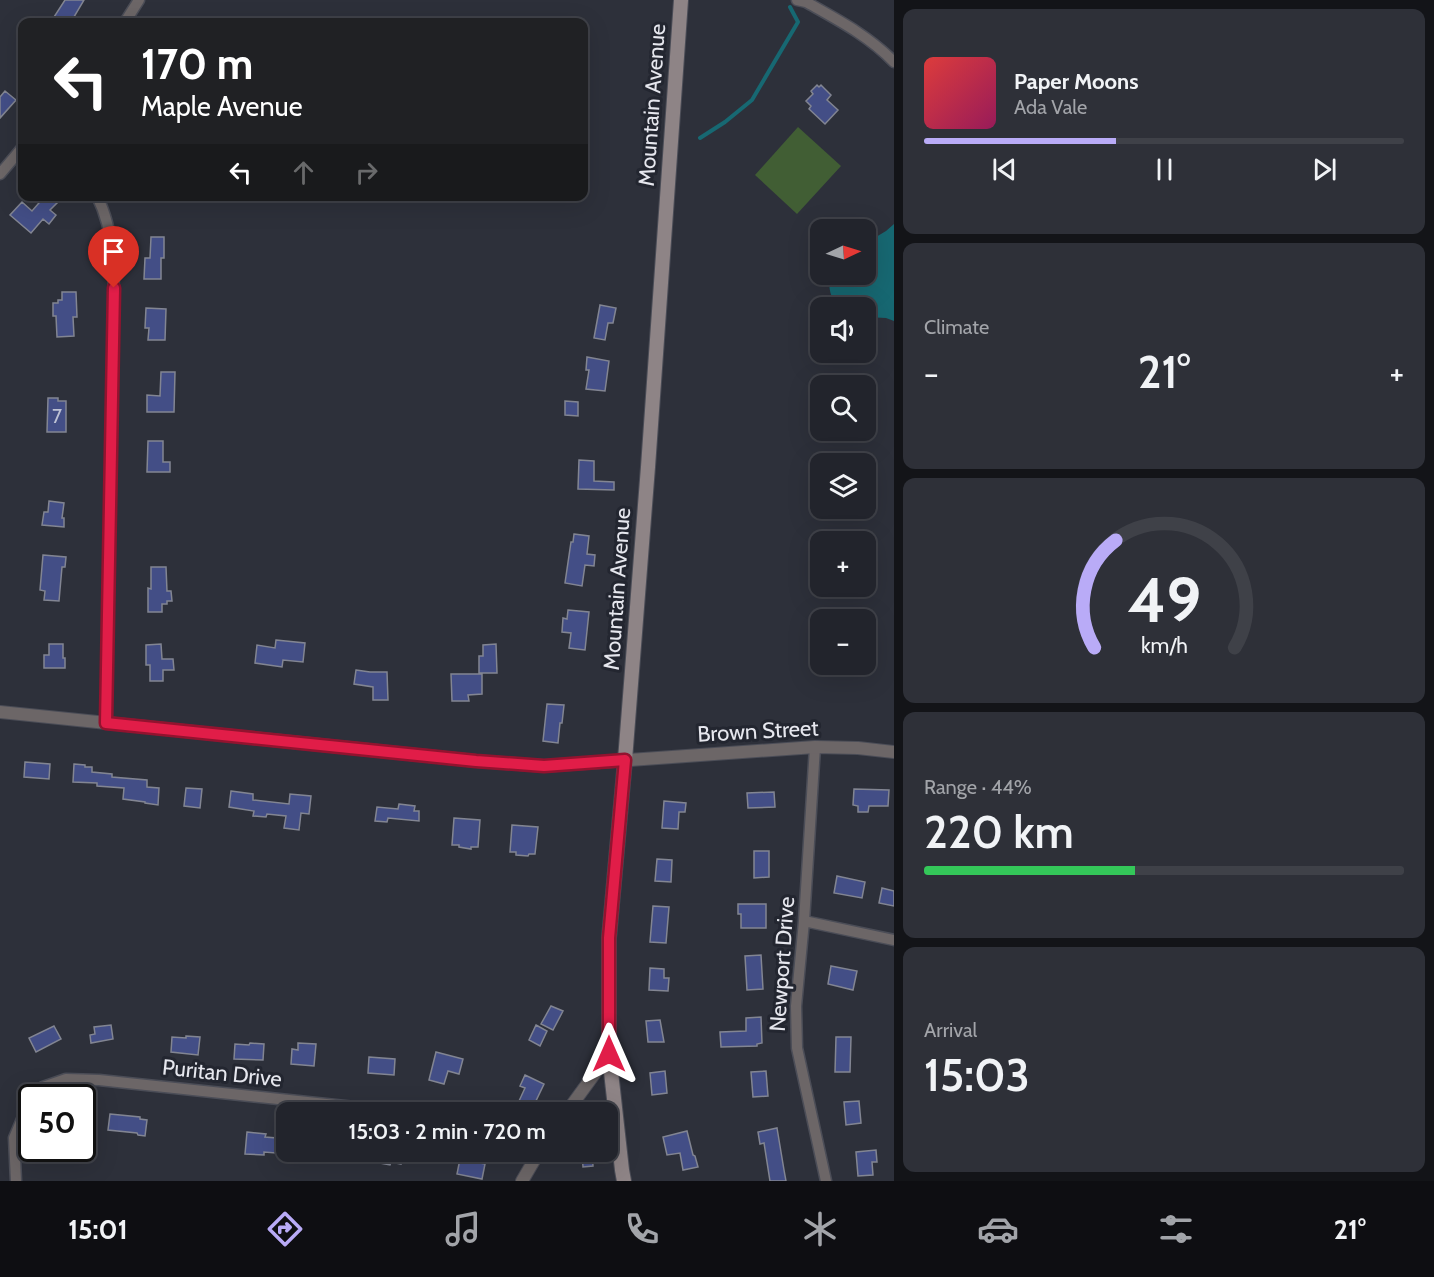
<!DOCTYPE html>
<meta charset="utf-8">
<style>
:root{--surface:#22242c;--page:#2e3038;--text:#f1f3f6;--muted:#a2a4a9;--line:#3f4148;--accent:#b9abf7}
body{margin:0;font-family:Cabin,sans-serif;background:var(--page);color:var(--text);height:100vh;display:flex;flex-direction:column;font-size:22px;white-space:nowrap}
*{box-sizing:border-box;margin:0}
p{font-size:20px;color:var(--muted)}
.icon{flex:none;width:33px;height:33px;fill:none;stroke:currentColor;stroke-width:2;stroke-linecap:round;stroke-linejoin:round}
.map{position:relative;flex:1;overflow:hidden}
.panel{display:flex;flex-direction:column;gap:9px;padding:9px;background:#131418;width:540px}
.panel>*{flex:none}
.banner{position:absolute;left:18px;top:18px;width:570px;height:183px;border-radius:12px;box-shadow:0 6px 24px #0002,0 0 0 2px var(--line);background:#202124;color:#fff;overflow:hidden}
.needle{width:39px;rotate:86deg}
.fabs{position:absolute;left:810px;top:219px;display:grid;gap:12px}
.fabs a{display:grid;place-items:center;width:66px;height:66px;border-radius:12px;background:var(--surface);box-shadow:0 6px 24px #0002,0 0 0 2px var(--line);font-size:30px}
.speed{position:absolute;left:18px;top:1084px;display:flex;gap:12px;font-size:30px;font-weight:700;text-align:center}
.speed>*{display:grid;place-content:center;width:78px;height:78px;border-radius:50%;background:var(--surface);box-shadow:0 6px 24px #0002,0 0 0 2px var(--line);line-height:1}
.speed .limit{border:3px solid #111;border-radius:9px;background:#fff;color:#111}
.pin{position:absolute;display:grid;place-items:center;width:51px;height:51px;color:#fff;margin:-62px -26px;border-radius:50% 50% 50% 0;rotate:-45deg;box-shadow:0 0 6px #0007}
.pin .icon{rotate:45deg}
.me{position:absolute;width:66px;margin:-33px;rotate:0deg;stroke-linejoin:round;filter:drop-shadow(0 0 4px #0008)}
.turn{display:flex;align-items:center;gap:21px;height:126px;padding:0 24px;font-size:27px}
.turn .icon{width:78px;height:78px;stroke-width:2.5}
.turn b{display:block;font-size:42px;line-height:51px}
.lanes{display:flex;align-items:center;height:57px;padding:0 24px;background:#0003;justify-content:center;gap:30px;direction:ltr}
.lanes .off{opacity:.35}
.big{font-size:45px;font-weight:600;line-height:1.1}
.panel .tile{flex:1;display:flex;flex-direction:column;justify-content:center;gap:9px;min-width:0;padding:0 21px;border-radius:12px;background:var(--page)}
.panel .dial{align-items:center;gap:0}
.dial svg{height:156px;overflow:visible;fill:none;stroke:var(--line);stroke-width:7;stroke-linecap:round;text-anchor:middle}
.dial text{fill:var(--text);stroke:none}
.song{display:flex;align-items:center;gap:18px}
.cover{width:72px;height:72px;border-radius:9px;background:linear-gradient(135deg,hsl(0 70% 55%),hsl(330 70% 35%))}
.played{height:6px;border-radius:3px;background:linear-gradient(90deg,var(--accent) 40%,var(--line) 40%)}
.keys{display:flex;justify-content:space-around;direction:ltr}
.heat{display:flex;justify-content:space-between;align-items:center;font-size:33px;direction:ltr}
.charge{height:9px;border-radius:4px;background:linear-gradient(90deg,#34c759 44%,var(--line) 0)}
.trip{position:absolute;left:276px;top:1102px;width:342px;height:60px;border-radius:12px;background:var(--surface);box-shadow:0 6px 24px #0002,0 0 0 2px var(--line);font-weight:600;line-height:60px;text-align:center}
.dock{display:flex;height:96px;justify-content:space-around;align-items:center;background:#0e0e12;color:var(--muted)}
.dock .icon{width:42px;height:42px}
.dock .selected{color:var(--accent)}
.dock b{font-size:27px;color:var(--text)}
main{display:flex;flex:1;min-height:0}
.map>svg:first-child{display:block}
.green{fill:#415e34}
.water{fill:#176872}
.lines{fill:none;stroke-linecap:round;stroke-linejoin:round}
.stream{stroke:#176872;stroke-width:4}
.building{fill:#434e86;stroke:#828592;stroke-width:1.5}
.minor-casing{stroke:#4b4d57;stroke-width:13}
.tertiary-casing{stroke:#4b4d57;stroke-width:14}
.secondary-casing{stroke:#4b4d57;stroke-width:16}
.minor{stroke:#6c6667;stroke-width:10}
.tertiary{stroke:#6c6667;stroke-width:12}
.secondary{stroke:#8e8486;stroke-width:14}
.route-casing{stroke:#92132f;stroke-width:15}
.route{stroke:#e11d48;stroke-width:10}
.labels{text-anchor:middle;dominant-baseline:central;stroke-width:6;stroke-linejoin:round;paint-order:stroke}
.number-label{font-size:20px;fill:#bdc1d4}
.street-label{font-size:22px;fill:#e6e7ee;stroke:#232630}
</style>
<main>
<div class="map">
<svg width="894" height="1181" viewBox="0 0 894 1181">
<rect width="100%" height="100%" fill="#2d303a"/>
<path class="green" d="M798 127 841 166 797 214 755 175Z"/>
<path class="water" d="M894 224V321L886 318 866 317V308L838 307C830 297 828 287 830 275L866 274V243L886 231Z"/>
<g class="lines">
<path class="stream" d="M700 138 725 122 752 100 798 22 790 7"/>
</g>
<path class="building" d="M65 0H84L71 22H62L54 17Z
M817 85 819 87 821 85 831 95 827 100 838 110 825 124 809 109 811 106 806 101 813 94 811 91Z
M5 91 16 100 0 118V97Z
M45 196H51L58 202 50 210 56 215 49 224 43 219 31 233 10 215 22 202 32 211Z
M151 237H164V258H161V279H144L145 258H150Z
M62 292H76L77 317H73L74 336 57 337 56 316H53V303H58V300H62Z
M600 305 616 308 613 323H608L605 340 594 338Z
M146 308 166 309 165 340H148L149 328H145Z
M587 357 609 361 605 391 586 389 589 370H586Z
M161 372H175L174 412H147V395L160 396Z
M48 398H58V401H66V432H47Z
M565 401 578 402V416L565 415Z
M148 441H163V462H170V472H147Z
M579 460 594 461V481L614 482V490L578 489Z
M49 501 64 503 62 518H64V527L42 525 44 512H48Z
M574 534 589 536 587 554 595 555 594 566 585 565 582 586 565 583 571 542H573Z
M43 555 66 557 65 567H62L59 601 44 600 45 591 40 590Z
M151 567H166L167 591H171L172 601H167V604H162V612H148V588L151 589Z
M568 610 589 612 585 650 569 648 571 633 562 632 563 618 567 619Z
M276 640 305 643 303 662 283 660 282 667 255 663 257 645 275 648Z
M49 644H63V658H65V668H44V655H49Z
M161 644 162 659H173L174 670H163V681H150V665H146V645Z
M496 644 497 673H479V656H483V645Z
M356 670 370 672H387L388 700H373V687L354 684Z
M451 674H482V694L468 695 469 701H452Z
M547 704 564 705 562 723H560L558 743 543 741Z
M25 762 50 764 49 779 24 777Z
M74 764 85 765V767H92V772L112 774V777L147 780V787L159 788 158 805 145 803V802L123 799 124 788 97 786V783L73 782Z
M186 788 202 789 200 808 184 806Z
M854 789 889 790 888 806H869L868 812H858V806L853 805Z
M231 791 253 794V800L289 804 290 794 311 796 309 814 301 813 299 830 284 828 286 816 267 814 266 817 253 816 254 811 229 807Z
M774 792 775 807 748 808 747 793Z
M664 801 686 803 685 812H679L678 829 662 828Z
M399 804 415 806 414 811H419V821L388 818 387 822 375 821 377 807 398 809Z
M454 818 480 820 478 847H471V849L459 847V845H452Z
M512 825 538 827 535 854H529L528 856 516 855V852H510Z
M754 851H769V877L754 878Z
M657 859 672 860 671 882 655 881Z
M837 876 865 882 862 898 834 893Z
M882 888 894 891V906L879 903Z
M738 904H766V928H741V914H738Z
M653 906 669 907 666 943 650 942Z
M761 955 763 989 747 990 745 956Z
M831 966 857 971 853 990 828 984Z
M650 968 664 969V978H669L668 991 649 990Z
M551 1006 563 1011 553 1030 541 1024Z
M761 1017 762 1043 757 1044V1046L721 1047 720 1032 746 1031V1018Z
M660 1020 664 1042H648L646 1021Z
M111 1025 113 1039 91 1043 90 1035 95 1034 94 1027Z
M536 1025 547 1031 540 1046 529 1040Z
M54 1026 61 1039 36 1052 29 1038Z
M186 1036 200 1037 198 1055 171 1052 172 1037 186 1038Z
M836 1037H851L850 1072H835Z
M250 1043 264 1044 263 1060 234 1059 235 1044 249 1045Z
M298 1043 316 1044 314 1066 291 1064 292 1049 298 1050Z
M436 1052 463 1059 459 1074 448 1071 444 1084 429 1080Z
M369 1057 395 1059 394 1075 368 1073Z
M665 1071 667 1093 652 1095 650 1073Z
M766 1071 768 1096 753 1097 751 1072Z
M525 1075 544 1084 533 1107 519 1101 525 1088 520 1086Z
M859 1101 861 1123 846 1125 844 1102Z
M110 1114 140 1117V1119L147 1120 145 1136 138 1135 137 1133 108 1130Z
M777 1128 784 1170 786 1181H770L764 1143 760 1144 758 1132Z
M687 1131 693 1155 695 1156 698 1167 683 1170 680 1153 667 1155 663 1137Z
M247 1132 266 1134 265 1137 277 1138 276 1153 264 1152V1155L245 1154Z
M876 1150 877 1162H872L873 1175 858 1176 856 1152Z
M380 1152H403L401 1164 391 1162 390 1165 379 1163Z
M582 1152H592L593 1166 583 1167Z
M460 1159 485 1164 482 1179 457 1174Z"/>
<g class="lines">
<g class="minor-casing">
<path id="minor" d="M797 0 806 2C838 20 869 36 894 62
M125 22 139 0
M0 174 22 148
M97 196C108 218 112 241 114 265L106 723
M815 747 804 921 796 1006 797 1048 826 1181
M804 921 894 940
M34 1098 43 1087 66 1079 99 1080 411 1113
M16 1181 14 1138 28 1105 32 1100"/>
</g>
<g class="tertiary-casing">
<path id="tertiary" d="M0 712 476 761 544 766 815 747 858 748 894 752
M566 1113 609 1054
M522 1181 539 1152"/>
</g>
<g class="secondary-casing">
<path id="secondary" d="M624 1181 622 1170 609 1054V938L625 760 648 467 681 0"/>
</g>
<use href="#minor" class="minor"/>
<use href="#tertiary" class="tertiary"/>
<use href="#secondary" class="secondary"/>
</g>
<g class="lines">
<g class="route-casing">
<path id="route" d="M114 288 106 723 476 761 544 766 625 760 609 938V1054"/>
</g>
<use href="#route" class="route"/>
</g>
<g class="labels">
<g class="number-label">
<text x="57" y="416">7</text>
</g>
<g class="street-label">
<text transform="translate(652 105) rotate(-86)">Mountain Avenue</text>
<text transform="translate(617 589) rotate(-86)">Mountain Avenue</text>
<text transform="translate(758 731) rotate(-3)">Brown Street</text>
<text transform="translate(782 964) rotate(-86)">Newport Drive</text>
<text transform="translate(222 1073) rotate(6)">Puritan Drive</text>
</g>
</g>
</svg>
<div class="fabs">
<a><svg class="needle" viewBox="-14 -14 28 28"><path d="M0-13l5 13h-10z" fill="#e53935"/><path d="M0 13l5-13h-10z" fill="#a2a4a9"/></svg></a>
<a><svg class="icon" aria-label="sound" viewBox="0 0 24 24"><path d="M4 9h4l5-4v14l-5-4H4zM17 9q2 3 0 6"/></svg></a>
<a><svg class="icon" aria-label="search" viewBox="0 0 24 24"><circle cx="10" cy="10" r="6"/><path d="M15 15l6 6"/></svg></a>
<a><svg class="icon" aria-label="layers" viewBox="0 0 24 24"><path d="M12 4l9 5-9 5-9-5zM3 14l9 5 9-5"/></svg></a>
<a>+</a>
<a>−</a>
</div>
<div class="speed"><div class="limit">50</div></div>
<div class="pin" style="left:114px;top:288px;background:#d93025"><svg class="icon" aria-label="arrive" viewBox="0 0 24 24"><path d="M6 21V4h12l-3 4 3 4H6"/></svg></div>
<svg class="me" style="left:609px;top:1054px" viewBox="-20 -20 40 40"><path d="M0-17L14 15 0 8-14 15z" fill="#e11d48" stroke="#fff" stroke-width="4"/></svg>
<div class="trip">15:03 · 2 min · 720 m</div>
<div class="banner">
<div class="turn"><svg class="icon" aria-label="left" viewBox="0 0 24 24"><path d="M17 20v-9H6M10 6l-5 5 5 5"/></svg><div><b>170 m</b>Maple Avenue</div></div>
<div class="lanes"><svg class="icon" aria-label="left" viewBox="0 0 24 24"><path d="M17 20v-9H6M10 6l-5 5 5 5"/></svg><svg class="icon off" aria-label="ahead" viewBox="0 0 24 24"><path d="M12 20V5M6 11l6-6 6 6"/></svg><svg class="icon off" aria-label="right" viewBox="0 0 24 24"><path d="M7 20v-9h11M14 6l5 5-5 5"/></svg></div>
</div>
</div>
<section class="panel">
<div class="tile">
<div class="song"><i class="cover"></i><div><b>Paper Moons</b><p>Ada Vale</p></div></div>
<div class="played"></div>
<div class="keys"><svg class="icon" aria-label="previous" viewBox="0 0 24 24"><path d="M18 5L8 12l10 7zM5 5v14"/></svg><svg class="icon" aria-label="pause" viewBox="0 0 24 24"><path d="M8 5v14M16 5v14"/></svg><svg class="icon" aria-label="next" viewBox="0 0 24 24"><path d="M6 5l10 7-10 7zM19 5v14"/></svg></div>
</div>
<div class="tile"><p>Climate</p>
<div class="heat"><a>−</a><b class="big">21°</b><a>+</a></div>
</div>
<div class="tile dial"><svg viewBox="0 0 100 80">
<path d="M14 69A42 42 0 1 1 86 69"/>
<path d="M14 69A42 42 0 0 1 25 14" stroke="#b9abf7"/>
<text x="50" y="56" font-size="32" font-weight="700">49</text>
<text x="50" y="72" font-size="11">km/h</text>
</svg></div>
<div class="tile"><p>Range · 44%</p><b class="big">220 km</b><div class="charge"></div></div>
<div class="tile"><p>Arrival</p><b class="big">15:03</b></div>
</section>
</main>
<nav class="dock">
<b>15:01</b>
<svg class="icon selected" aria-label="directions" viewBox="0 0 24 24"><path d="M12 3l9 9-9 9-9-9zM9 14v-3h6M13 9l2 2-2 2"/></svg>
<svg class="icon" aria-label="music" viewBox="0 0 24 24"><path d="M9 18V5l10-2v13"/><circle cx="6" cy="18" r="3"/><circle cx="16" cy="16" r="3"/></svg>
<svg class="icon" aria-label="phone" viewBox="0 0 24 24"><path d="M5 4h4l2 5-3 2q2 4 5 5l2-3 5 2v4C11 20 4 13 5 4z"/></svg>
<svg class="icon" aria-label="climate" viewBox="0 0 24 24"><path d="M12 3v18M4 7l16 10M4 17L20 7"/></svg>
<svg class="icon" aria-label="car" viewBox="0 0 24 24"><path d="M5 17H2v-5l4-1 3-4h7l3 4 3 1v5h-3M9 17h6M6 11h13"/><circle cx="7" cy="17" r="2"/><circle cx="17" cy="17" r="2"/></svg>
<svg class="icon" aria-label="filters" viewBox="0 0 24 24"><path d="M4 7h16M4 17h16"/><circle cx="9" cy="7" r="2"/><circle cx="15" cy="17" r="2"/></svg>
<b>21°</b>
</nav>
